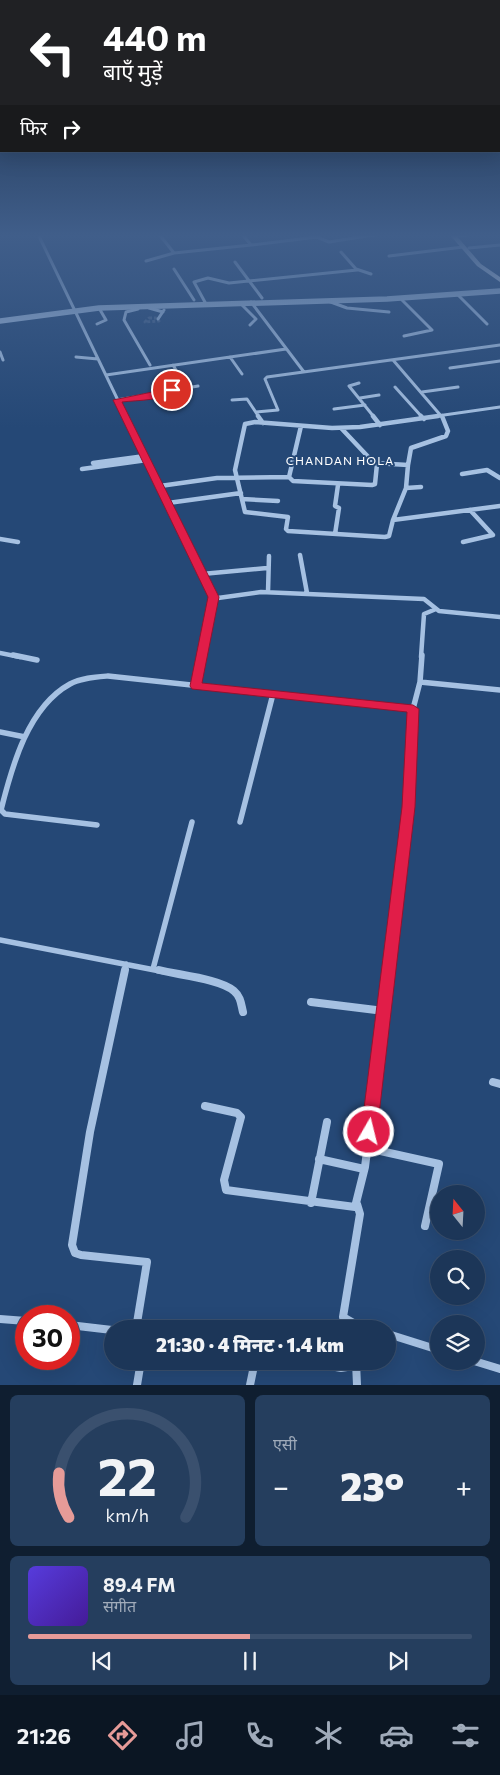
<!DOCTYPE html>
<html lang="hi">
<meta charset="utf-8">
<style>
:root{--surface:#1c3658;--page:#253e5e;--text:#f1f3f6;--muted:#a0abba;--line:#3a506e;--accent:#e69b98}
body{margin:0;font-family:Commissioner,"Noto Sans Devanagari",sans-serif;background:var(--page);color:var(--text);height:100vh;display:flex;flex-direction:column;font-size:19px;white-space:nowrap}
*{box-sizing:border-box;margin:0}
p{font-size:16px;color:var(--muted)}
.icon{flex:none;width:28px;height:28px;fill:none;stroke:currentColor;stroke-width:2;stroke-linecap:round;stroke-linejoin:round}
.map{position:relative;height:1385px;overflow:hidden}
.panel{display:flex;flex-direction:column;gap:10px;padding:10px;background:#0f1e30;flex:1}
.panel>*{flex:none}
.top-card{position:absolute;left:0px;top:0px;width:500px;height:152px;box-shadow:0 5px 20px #0002,0 0 0 1px var(--line);background:#202124;color:#fff;overflow:hidden}
.needle{width:32px;rotate:342deg}
.buttons{position:absolute;left:430px;top:1185px;display:grid;gap:10px}
.buttons a{display:grid;place-items:center;width:55px;height:55px;border-radius:50%;background:var(--surface);box-shadow:0 5px 20px #0002,0 0 0 1px var(--line);font-size:25px}
.speed{position:absolute;left:15px;top:1305px;display:flex;gap:10px;font-size:25px;font-weight:700;text-align:center}
.speed>*{display:grid;place-content:center;width:65px;height:65px;border-radius:50%;background:var(--surface);box-shadow:0 5px 20px #0002,0 0 0 1px var(--line);line-height:1}
.speed .limit{border:8px solid #d22;background:#fff;color:#111}
.pin{position:absolute;display:grid;place-items:center;width:42px;height:42px;color:#fff;margin:-21px;border:2px solid #fff;border-radius:50%;box-shadow:0 1px 5px #0007}
.me{position:absolute;width:55px;margin:-28px;rotate:8deg;stroke-linejoin:round;filter:drop-shadow(0 0 4px #0008)}
.turn{display:flex;align-items:center;gap:18px;height:105px;padding:0 20px;font-size:22px}
.turn .icon{width:65px;height:65px;stroke-width:2.5}
.turn b{display:block;font-size:35px;line-height:42px}
.then{display:flex;align-items:center;height:48px;padding:0 20px;background:#0003;gap:10px;font-size:19px}
.big{font-size:38px;font-weight:800;line-height:1.1}
.panel .tile{flex:1;display:flex;flex-direction:column;justify-content:center;gap:8px;min-width:0;padding:0 18px;border-radius:8px;background:var(--page)}
.panel .dial{align-items:center;gap:0}
.dial svg{height:130px;overflow:visible;fill:none;stroke:var(--line);stroke-width:7;stroke-linecap:round;text-anchor:middle}
.dial text{fill:var(--text);stroke:none}
.song{display:flex;align-items:center;gap:15px}
.cover{width:60px;height:60px;border-radius:8px;background:linear-gradient(135deg,hsl(250 70% 55%),hsl(260 70% 35%))}
.played{height:5px;border-radius:2px;background:linear-gradient(90deg,var(--accent) 50%,var(--line) 50%)}
.keys{display:flex;justify-content:space-around;direction:ltr}
.heat{display:flex;justify-content:space-between;align-items:center;font-size:28px;direction:ltr}
.panel .tiles{flex:1;display:grid;gap:10px;grid-template-columns:1fr 1fr}
.tile:last-child{grid-column:span 2}
.trip{position:absolute;left:104px;top:1320px;width:292px;height:50px;border-radius:25px;background:var(--surface);box-shadow:0 5px 20px #0002,0 0 0 1px var(--line);font-weight:800;line-height:50px;text-align:center}
.dock{display:flex;height:80px;justify-content:space-around;align-items:center;background:#0b1623;color:var(--muted)}
.dock .icon{width:35px;height:35px}
.dock .selected{color:var(--accent)}
.dock b{font-size:22px;color:var(--text)}
.map>svg:first-child{display:block}
.lines{fill:none;stroke-linecap:round;stroke-linejoin:round}
.minor-tunnel{stroke:#46638b;stroke-width:3;stroke-dasharray:3 2;stroke-linecap:butt}
.minor-far3{stroke:#a6c1e2;stroke-width:3}
.minor-far2{stroke:#a6c1e2;stroke-width:4.5}
.minor-far1{stroke:#a6c1e2;stroke-width:5.5}
.minor{stroke:#a6c1e2;stroke-width:8}
.tertiary{stroke:#a6c1e2;stroke-width:5.5}
.secondary{fill:#cedef3;fill-rule:evenodd}
.route{fill:#e11d48;stroke:#92132f}
.labels{text-anchor:middle;dominant-baseline:central;stroke-width:4;stroke-linejoin:round;paint-order:stroke}
.far-neighbourhood-label{font-size:12px;letter-spacing:1px;fill:#fff;stroke:#254876}
</style>
<div class="map">
<svg width="500" height="1385" viewBox="0 0 500 1385">
<rect width="100%" height="100%" fill="#254876"/>
<g class="lines">
<path class="minor-tunnel" d="M149 318H156L159 321 145 322Z"/>
<path class="minor-far3" d="M38 234 126 417
M159 234 174 253 251 245
M242 234 251 245 317 237 329 242 379 234
M458 236 471 234
M469 248 500 245
M341 252 356 269 371 274
M389 256 463 247
M146 261 174 253
M235 262 262 298
M174 269 194 300
M457 294 487 324
M400 298 432 330 404 336
M328 301 347 308 389 312
M251 302 304 372
M240 303 256 319 250 325
M206 304 194 282 208 278 229 283 357 270
M149 308 163 312
M138 309 126 312 124 320 150 365
M158 319 164 310
M97 324 106 320 99 308
M0 352 3 360
M76 357 98 359
M230 357 242 374
M393 360 442 417
M173 365 184 384
M450 368 500 361
M106 375 286 349
M359 383 349 386 374 417
M395 387 422 417
M422 392 458 387
M360 398 379 395
M117 400 198 386
M232 400 247 399 259 417
M334 409 365 405
M256 412 278 410 265 379 267 377 500 345
M430 417 500 407"/>
<path class="minor-far2" d="M125 416 212 596 218 598 261 592 424 599 439 611 500 617
M258 416 263 423
M373 416 380 425
M421 416 424 419
M301 426 289 477 293 481 372 485 375 484 377 464
M341 428 374 463 408 465 406 488 393 520 500 506
M93 463 145 456
M408 465 411 448 446 436 448 431 442 416
M82 469 147 460
M462 474 487 470 500 478
M160 486 217 478 289 477
M406 488 421 487
M242 499 278 501
M168 503 241 493
M393 520 389 536 385 537 288 531 286 529 288 517 245 512 235 470 245 424 255 422 332 428 360 427 438 416
M335 534 339 508 335 506 338 485
M0 539 18 542
M463 542 493 535 470 510
M300 555 307 593
M202 574 267 568
M268 592 269 556
M0 653 20 657
M202 657 213 597
M421 657 424 614 436 609"/>
<path class="minor-far1" d="M13 655 37 660
M420 682 500 690
M196 686 202 655
M0 732 25 737
M240 822 273 694
M97 825 5 814 1 810C12 766 28 707 70 684 81 678 96 677 108 676L413 709 420 682 422 655
M0 940 165 972
M153 969 192 822
M124 972 126 964
M390 972 408 807 413 709"/>
<path class="minor" d="M125 970 90 1132 72 1245 75 1253 81 1255 147 1262 136 1329
M159 970C178 975 221 979 234 991 241 997 241 1004 243 1012
M311 1002 384 1011
M493 1082 500 1084
M205 1106 237 1113 241 1117 224 1180 226 1190 355 1207 365 1167 390 970
M367 1148 439 1164 425 1226
M319 1159 364 1169
M311 1203 327 1122
M357 1204 360 1214 343 1317 362 1328
M0 1319 26 1321
M69 1325 112 1330
M388 1334 439 1350
M305 1361 341 1368 353 1366 356 1361
M474 1361 500 1369
M356 1362 357 1385
M137 1385 141 1361
M250 1385 255 1361"/>
<path class="tertiary" d="M0 321 99 308 387 299 500 291"/>
<path class="secondary" d="M449 234H455L481 264 500 277V282L477 266Z"/>
</g>
<linearGradient id="sky" x2="0" y2="1"><stop stop-color="#142841"/><stop offset="0.55" stop-color="#405e8a"/><stop offset="1" stop-color="#405e8a" stop-opacity="0"/></linearGradient>
<rect width="500" height="428" fill="url(#sky)"/>
<path class="route" d="M172 388 176 390C163 401 139 400 122 402L219 597 202 683 413 705 419 709 415 807 377 1132 375 1137 369 1139 363 1137 361 1132 402 807 407 712 192 689 190 686 208 597 113 400Z"/>
<g class="labels">
<g class="far-neighbourhood-label">
<text x="340" y="460">CHANDAN HOLA</text>
</g>
</g>
</svg>
<div class="buttons">
<a><svg class="needle" viewBox="-14 -14 28 28"><path d="M0-13l5 13h-10z" fill="#e53935"/><path d="M0 13l5-13h-10z" fill="#a0abba"/></svg></a>
<a><svg class="icon" aria-label="search" viewBox="0 0 24 24"><circle cx="10" cy="10" r="6"/><path d="M15 15l6 6"/></svg></a>
<a><svg class="icon" aria-label="layers" viewBox="0 0 24 24"><path d="M12 4l9 5-9 5-9-5zM3 14l9 5 9-5"/></svg></a>
</div>
<div class="speed"><div class="limit">30</div></div>
<div class="pin" style="left:172px;top:390px;background:#d93025"><svg class="icon" aria-label="arrive" viewBox="0 0 24 24"><path d="M6 21V4h12l-3 4 3 4H6"/></svg></div>
<svg class="me" style="left:369px;top:1132px" viewBox="-20 -20 40 40"><circle r="17" fill="#e11d48" stroke="#fff" stroke-width="3"/><path d="M0-11L8 9 0 5-8 9z" fill="#fff"/></svg>
<div class="trip">21:30 · 4 मिनट · 1.4 km</div>
<div class="top-card">
<div class="turn"><svg class="icon" aria-label="left" viewBox="0 0 24 24"><path d="M17 20v-9H6M10 6l-5 5 5 5"/></svg><div><b>440 m</b>बाएँ मुड़ें</div></div>
<div class="then">फिर<svg class="icon" aria-label="right" viewBox="0 0 24 24"><path d="M7 20v-9h11M14 6l5 5-5 5"/></svg></div>
</div>
</div>
<section class="panel">
<div class="tiles">
<div class="tile dial"><svg viewBox="0 0 100 80">
<path d="M14 69A42 42 0 1 1 86 69"/>
<path d="M14 69A42 42 0 0 1 8 42" stroke="#e69b98"/>
<text x="50" y="56" font-size="32" font-weight="700">22</text>
<text x="50" y="72" font-size="11">km/h</text>
</svg></div>
<div class="tile"><p>एसी</p>
<div class="heat"><a>−</a><b class="big">23°</b><a>+</a></div>
</div>
<div class="tile">
<div class="song"><i class="cover"></i><div><b>89.4 FM</b><p>संगीत</p></div></div>
<div class="played"></div>
<div class="keys"><svg class="icon" aria-label="previous" viewBox="0 0 24 24"><path d="M18 5L8 12l10 7zM5 5v14"/></svg><svg class="icon" aria-label="pause" viewBox="0 0 24 24"><path d="M8 5v14M16 5v14"/></svg><svg class="icon" aria-label="next" viewBox="0 0 24 24"><path d="M6 5l10 7-10 7zM19 5v14"/></svg></div>
</div>
</div>
</section>
<nav class="dock">
<b>21:26</b>
<svg class="icon selected" aria-label="directions" viewBox="0 0 24 24"><path d="M12 3l9 9-9 9-9-9zM9 14v-3h6M13 9l2 2-2 2"/></svg>
<svg class="icon" aria-label="music" viewBox="0 0 24 24"><path d="M9 18V5l10-2v13"/><circle cx="6" cy="18" r="3"/><circle cx="16" cy="16" r="3"/></svg>
<svg class="icon" aria-label="phone" viewBox="0 0 24 24"><path d="M5 4h4l2 5-3 2q2 4 5 5l2-3 5 2v4C11 20 4 13 5 4z"/></svg>
<svg class="icon" aria-label="climate" viewBox="0 0 24 24"><path d="M12 3v18M4 7l16 10M4 17L20 7"/></svg>
<svg class="icon" aria-label="car" viewBox="0 0 24 24"><path d="M5 17H2v-5l4-1 3-4h7l3 4 3 1v5h-3M9 17h6M6 11h13"/><circle cx="7" cy="17" r="2"/><circle cx="17" cy="17" r="2"/></svg>
<svg class="icon" aria-label="filters" viewBox="0 0 24 24"><path d="M4 7h16M4 17h16"/><circle cx="9" cy="7" r="2"/><circle cx="15" cy="17" r="2"/></svg>
</nav>
